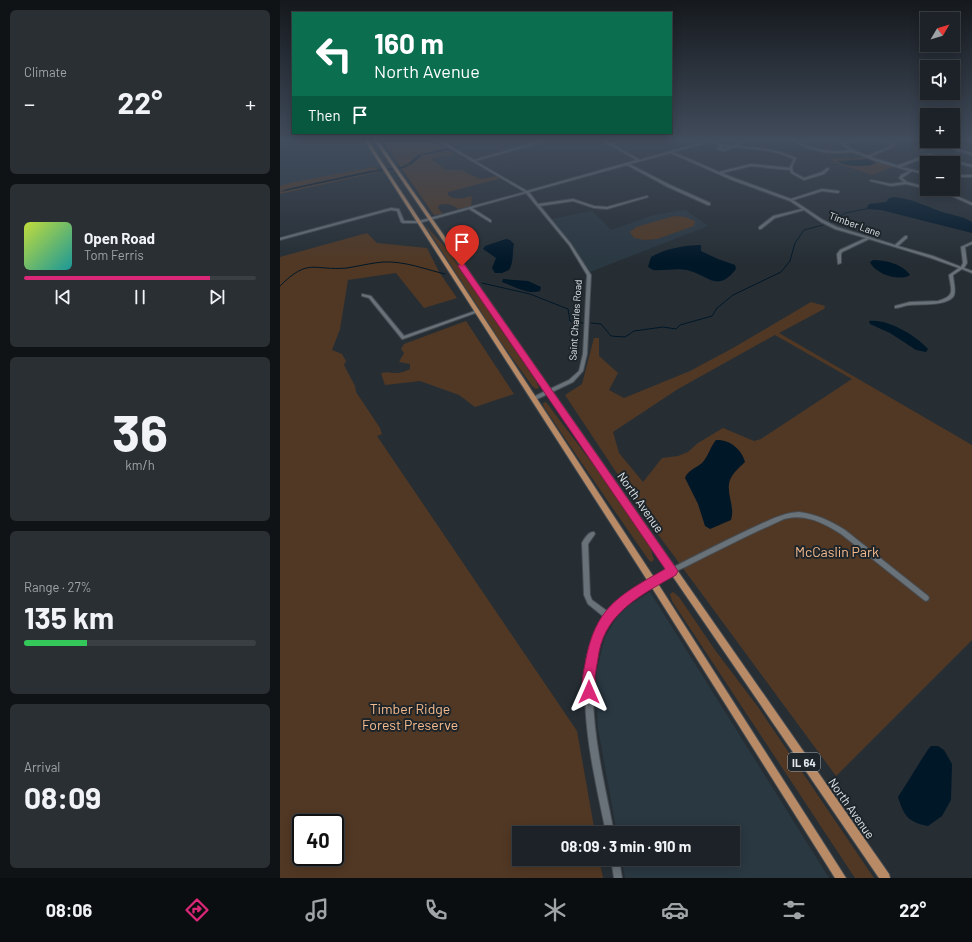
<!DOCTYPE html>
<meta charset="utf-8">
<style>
:root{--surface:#1c2227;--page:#292f33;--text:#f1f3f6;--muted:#a0a4a7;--line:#3a3f44;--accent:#db2777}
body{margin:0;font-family:Barlow,sans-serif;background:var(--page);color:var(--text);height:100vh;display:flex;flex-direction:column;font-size:15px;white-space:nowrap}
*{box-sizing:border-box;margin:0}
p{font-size:13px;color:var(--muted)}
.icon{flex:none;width:22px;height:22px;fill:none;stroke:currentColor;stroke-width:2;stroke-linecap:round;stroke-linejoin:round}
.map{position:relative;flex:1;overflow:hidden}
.side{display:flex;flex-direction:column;gap:10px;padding:10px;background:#0f1315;width:280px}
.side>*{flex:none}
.hud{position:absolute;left:12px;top:12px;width:380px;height:122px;border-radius:0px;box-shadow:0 2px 10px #0003,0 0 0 1px var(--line);background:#0b6e4f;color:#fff;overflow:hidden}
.needle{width:26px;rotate:52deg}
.tools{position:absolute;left:640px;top:12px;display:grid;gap:8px}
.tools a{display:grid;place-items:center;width:40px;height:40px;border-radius:0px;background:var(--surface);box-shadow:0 2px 10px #0003,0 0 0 1px var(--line);font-size:20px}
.speed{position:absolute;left:12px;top:814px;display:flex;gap:8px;font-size:20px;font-weight:700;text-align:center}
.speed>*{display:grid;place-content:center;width:52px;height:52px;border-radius:50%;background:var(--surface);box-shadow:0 2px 10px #0003,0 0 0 1px var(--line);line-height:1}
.speed .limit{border:2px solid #111;border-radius:6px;background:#fff;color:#111}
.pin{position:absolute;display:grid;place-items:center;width:34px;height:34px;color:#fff;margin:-41px -17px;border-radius:50% 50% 50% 0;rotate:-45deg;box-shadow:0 0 4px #0007}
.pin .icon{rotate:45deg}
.me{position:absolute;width:44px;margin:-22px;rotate:0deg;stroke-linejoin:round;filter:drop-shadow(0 0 3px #0008)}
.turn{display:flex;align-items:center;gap:14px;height:84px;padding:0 16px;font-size:18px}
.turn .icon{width:52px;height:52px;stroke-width:2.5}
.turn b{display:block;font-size:28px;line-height:34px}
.then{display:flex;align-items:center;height:38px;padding:0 16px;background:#0003;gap:8px;font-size:15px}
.big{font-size:30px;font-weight:700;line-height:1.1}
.side .widget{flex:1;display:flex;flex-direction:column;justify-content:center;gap:6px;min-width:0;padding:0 14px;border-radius:6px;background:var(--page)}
.side .dial{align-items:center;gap:0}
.dial b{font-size:52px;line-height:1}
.song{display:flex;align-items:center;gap:12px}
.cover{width:48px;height:48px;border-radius:6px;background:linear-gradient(135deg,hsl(70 70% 55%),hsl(180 70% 35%))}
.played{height:4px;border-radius:2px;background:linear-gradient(90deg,var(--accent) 80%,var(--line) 80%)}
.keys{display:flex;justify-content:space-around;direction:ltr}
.heat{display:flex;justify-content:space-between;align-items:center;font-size:22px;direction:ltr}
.charge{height:6px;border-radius:3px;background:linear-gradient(90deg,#34c759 27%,var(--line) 0)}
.trip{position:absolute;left:232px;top:826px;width:228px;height:40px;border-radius:0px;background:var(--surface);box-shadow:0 2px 10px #0003,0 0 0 1px var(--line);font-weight:700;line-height:40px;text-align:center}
.tab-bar{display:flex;height:64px;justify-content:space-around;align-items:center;background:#0b0e10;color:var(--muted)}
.tab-bar .icon{width:28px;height:28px}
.tab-bar .selected{color:var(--accent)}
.tab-bar b{font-size:18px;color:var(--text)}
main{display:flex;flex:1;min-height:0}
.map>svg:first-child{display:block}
.built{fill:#2a3842}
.green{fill:#513824;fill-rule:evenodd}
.water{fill:#001728}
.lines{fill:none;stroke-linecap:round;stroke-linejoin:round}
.stream{stroke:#001728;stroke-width:1}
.minor-casing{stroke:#464c52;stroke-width:2}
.major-casing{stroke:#464c52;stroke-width:2}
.minor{fill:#697279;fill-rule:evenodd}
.major{fill:#b88b66;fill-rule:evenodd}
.route{fill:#db2777;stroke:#8e194d}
.labels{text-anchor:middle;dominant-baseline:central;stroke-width:4;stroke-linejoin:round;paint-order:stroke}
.far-street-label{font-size:10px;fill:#e1e7eb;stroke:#1d252a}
.shield{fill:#1d252a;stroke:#a6adb1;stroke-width:1}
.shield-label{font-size:11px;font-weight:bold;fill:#e1e7eb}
.street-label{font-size:12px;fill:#e1e7eb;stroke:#1d252a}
.near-park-label{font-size:14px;fill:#f7bb8d;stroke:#1d252a}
</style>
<main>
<section class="side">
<div class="widget"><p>Climate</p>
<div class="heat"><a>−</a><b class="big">22°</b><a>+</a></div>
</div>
<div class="widget">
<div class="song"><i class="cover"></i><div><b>Open Road</b><p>Tom Ferris</p></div></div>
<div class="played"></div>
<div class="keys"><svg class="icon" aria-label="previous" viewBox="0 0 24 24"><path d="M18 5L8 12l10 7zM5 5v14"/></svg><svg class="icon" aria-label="pause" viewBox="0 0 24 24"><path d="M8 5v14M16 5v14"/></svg><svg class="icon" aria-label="next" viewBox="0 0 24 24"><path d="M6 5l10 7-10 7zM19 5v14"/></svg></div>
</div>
<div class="widget dial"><b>36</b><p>km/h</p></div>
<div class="widget"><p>Range · 27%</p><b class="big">135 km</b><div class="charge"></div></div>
<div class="widget"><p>Arrival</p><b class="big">08:09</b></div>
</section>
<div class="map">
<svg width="692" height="878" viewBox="0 0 692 878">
<rect width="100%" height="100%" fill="#262e34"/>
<path class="built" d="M0 141H85L100 166 0 186Z
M405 210 428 226 310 272 272 219 312 211 331 230 374 215Z
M370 592 549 878H345L342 859H453V833H337L318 728 316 674 325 637 337 617 348 606Z"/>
<path class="green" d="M103 141H154L174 154 151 159 166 170H181L200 179 218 176 222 178 168 192V195C175 201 184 198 192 196L191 206 178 209C172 204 167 203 159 205L158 208 163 214 154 215Z
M584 157 616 166 592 175 554 162 551 158 572 159Z
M95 167 99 172 0 194V186L9 183Z
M394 216 406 217 415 221 414 226 377 239 364 240 354 238 350 232 356 227Z
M145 225 167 249 256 381 259 388 256 389 253 387 220 341Z
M87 233 97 243 147 248 159 272 177 298 144 308 116 273 68 280 60 329 52 350 62 354 66 361 64 365 75 386 76 392 100 428 102 434 97 436 297 731 315 833H239V859H319L323 878H0V257ZM21 823H55V857H21Z
M531 302 545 306 544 309 499 333 692 445V640L556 776 352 499 357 491 350 493 285 395 302 384 314 338H319V356L338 373 329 390 344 398 410 371 453 348ZM495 335 572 379 481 439 474 441 443 428 418 443 408 452 398 456 382 458 363 482 339 453 333 432 398 389Z
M186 321 234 394 195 407 179 395 140 381 105 385 101 373C113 370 114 377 130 369V364L119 362 124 353 121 349 124 344Z
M266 402 315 467 370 547 374 560 371 562 368 559C333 509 298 458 264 407L263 403Z
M393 592 399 597 435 650 478 707 594 878H575L392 601 390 594Z"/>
<path class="water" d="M194 141H197L171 150 142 155 132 164 123 168 94 172 0 192 7 189 89 171 121 167 128 164 138 155Z
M589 159 596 163C586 168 565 167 557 161Z
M613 197C630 198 646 206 662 212 672 215 683 216 692 222V233L601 210 586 209 589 204 606 202 608 199Z
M226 239 230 240 234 244C232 253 234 262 229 270L222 273H215L212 268 216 258 203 249 205 246Z
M417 245H421V251L438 259 455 265 456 269C437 293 430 276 407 270 396 268 384 271 373 270L368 267 371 257C385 249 401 246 417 245Z
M593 260C605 260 623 264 630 275 620 282 595 274 590 262Z
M223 279 248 281 261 287 260 291C249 295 233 286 222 282Z
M589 321C607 318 637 336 648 349L646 352 636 350 610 333 590 324Z
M436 440C449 439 462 449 465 462 461 466 455 471 452 476 443 490 456 505 451 520L430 529 425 526 418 504 405 478C407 471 416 468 422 463 428 457 430 447 436 440Z
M658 746 664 750 672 764 671 800 662 816 648 826C628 822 624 816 618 797 623 790 648 748 651 746 653 746 655 746 658 746Z"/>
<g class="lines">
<path class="stream" d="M177 141 178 147
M202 283 250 294 288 309 290 321 304 323
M0 286C29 257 33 271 67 268 79 266 91 263 103 262 125 261 144 269 165 274
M311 323 321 324 331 336 345 337 354 331 383 327 396 329 400 325 432 316 437 308 453 295 501 272 510 261 515 243 524 230 550 223 565 213 586 209"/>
<g class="minor-casing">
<path id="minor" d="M158 141H161L194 160 261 141H266L195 161 247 191 357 160 323 141H326L360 160 426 141H433L440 144 453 146 462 141H466L456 146C478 148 495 148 516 158L512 167 513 172 524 178 542 172 547 168 549 169 544 174 524 180 511 173 510 170 471 166 442 173 454 178 511 199 542 189 559 191V192L558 193 542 191 513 200 543 220 557 227 615 245 625 236H627V238L618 246 653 256 681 267 683 263 681 247 692 242V244L685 247 687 263 684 268 692 271V273L682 269 673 275C673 281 677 292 673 297 665 306 641 304 630 305 625 305 620 308 615 308V306L630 302 658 301C676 296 671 290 669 275L679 268 651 258 589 239 562 252 561 254V263L558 264 557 254 560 250 586 238 555 229 541 222 524 210 495 218 481 229H479V227L493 216 522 209 510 201 452 180 391 153 349 164 390 185 430 203V205H428L388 187 347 165 249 192 258 204 293 199 314 206 327 207 367 196 368 197 327 209 314 208 293 201 260 206 291 244 311 275 307 354 303 371 293 382 253 401 251 399V398L289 380 299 371 303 354 307 275 289 245 246 193 192 208 211 220V222H210L189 209 139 223H123L121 222 117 211 111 210 0 240V238L111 208 119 209 124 221H139L245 192ZM429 142 442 145 437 148 438 150 445 151 453 147 484 150 494 152 504 155 514 159 510 167V168L471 164 439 172 393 152ZM444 146 450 147 445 149H440Z
M513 141H516C534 150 552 153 571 150 567 148 561 145 559 141H562L563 142H570L571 143 564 144 575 151 588 156 613 145 604 141H608L616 145 590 157 619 166V165L649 154 692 165V167L649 156 620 167 647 173V175L632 171 622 178 627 182 647 187V189L626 184 611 186 590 181 591 180 611 184 624 182 619 178 621 175 630 171 599 162 573 152 557 153 543 152 527 148Z
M647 141H652L692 153V155Z
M689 141H692V143Z
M673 175H692V177H673Z
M648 189C662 189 679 197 692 203V205L674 197Z
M82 294 91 296 124 336 195 311H197L198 312 123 339H122L89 298 82 296Z
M519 512C536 514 551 521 565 530L648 596 649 598 648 600 646 601 644 600 561 534C544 523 525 513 504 519 497 522 490 526 482 529 458 540 435 552 411 564 387 576 356 589 337 610 291 660 323 773 334 833H326C314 771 287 674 324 617L308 604 304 595 302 543C304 539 309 531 314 532L315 534 308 544 310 595 312 600 327 611C333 604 340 598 347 593 361 583 376 576 390 569 416 555 443 542 470 529 486 522 501 513 519 512Z
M331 859H339L342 878H334Z"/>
</g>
<g class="major-casing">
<path id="major" d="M85 141H88L375 579 566 878H555L369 583Z
M95 141H98L609 874 610 878H599Z"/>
</g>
<use href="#minor" class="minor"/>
<use href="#major" class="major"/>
</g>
<linearGradient id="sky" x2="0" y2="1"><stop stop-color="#15191d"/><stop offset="0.53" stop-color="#414c5c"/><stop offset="1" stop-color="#414c5c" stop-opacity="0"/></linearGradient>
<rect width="692" height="264" fill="url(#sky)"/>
<path class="route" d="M179 264H184L398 571 396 575C363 594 327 611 319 652 318 660 316 668 315 676 315 683 317 690 314 697L309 699 304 697C300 687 303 674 305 664 315 607 338 596 385 569L178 266Z"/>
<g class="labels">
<g class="far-street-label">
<text transform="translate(575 224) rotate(20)">Timber Lane</text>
<text transform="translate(295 320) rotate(-86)">Saint Charles Road</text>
</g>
<rect class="shield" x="508" y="753" width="32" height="18" rx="3"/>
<g class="shield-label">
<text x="524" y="762">IL 64</text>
</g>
<g class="street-label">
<text transform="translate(361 502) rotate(55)">North Avenue</text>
<text transform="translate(572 808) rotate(55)">North Avenue</text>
</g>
<g class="near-park-label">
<text x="557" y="551">McCaslin Park</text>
<text x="130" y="708">Timber Ridge<tspan x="130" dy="16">Forest Preserve</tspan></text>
</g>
</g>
</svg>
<div class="tools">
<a><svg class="needle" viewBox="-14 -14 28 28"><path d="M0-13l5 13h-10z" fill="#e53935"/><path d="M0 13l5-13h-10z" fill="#a0a4a7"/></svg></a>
<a><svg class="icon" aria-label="sound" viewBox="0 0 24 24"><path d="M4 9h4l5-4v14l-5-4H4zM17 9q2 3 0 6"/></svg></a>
<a>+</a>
<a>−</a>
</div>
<div class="speed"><div class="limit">40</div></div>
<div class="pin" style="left:182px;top:266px;background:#d93025"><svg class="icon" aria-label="arrive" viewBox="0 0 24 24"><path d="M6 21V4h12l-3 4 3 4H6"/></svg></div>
<svg class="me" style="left:309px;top:692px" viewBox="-20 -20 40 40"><path d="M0-17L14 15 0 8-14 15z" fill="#db2777" stroke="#fff" stroke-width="4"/></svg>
<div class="trip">08:09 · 3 min · 910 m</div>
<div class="hud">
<div class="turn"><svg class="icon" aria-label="left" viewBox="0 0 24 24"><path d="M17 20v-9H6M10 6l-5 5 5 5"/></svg><div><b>160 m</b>North Avenue</div></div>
<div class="then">Then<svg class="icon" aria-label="arrive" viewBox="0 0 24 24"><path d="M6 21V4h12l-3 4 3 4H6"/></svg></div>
</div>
</div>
</main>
<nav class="tab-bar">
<b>08:06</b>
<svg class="icon selected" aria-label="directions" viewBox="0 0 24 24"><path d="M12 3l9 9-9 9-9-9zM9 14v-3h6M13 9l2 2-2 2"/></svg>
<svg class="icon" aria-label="music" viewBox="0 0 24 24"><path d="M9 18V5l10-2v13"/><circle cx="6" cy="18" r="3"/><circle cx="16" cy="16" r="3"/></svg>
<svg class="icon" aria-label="phone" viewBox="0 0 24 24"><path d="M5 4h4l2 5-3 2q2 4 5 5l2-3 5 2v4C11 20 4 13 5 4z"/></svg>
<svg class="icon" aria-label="climate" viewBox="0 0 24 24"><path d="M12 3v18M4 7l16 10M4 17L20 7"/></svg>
<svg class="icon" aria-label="car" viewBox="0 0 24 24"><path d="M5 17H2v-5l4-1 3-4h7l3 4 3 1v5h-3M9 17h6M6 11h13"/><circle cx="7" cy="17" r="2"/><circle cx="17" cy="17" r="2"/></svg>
<svg class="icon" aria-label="filters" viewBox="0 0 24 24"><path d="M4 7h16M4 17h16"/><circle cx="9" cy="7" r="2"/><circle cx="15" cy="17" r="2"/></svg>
<b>22°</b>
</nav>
